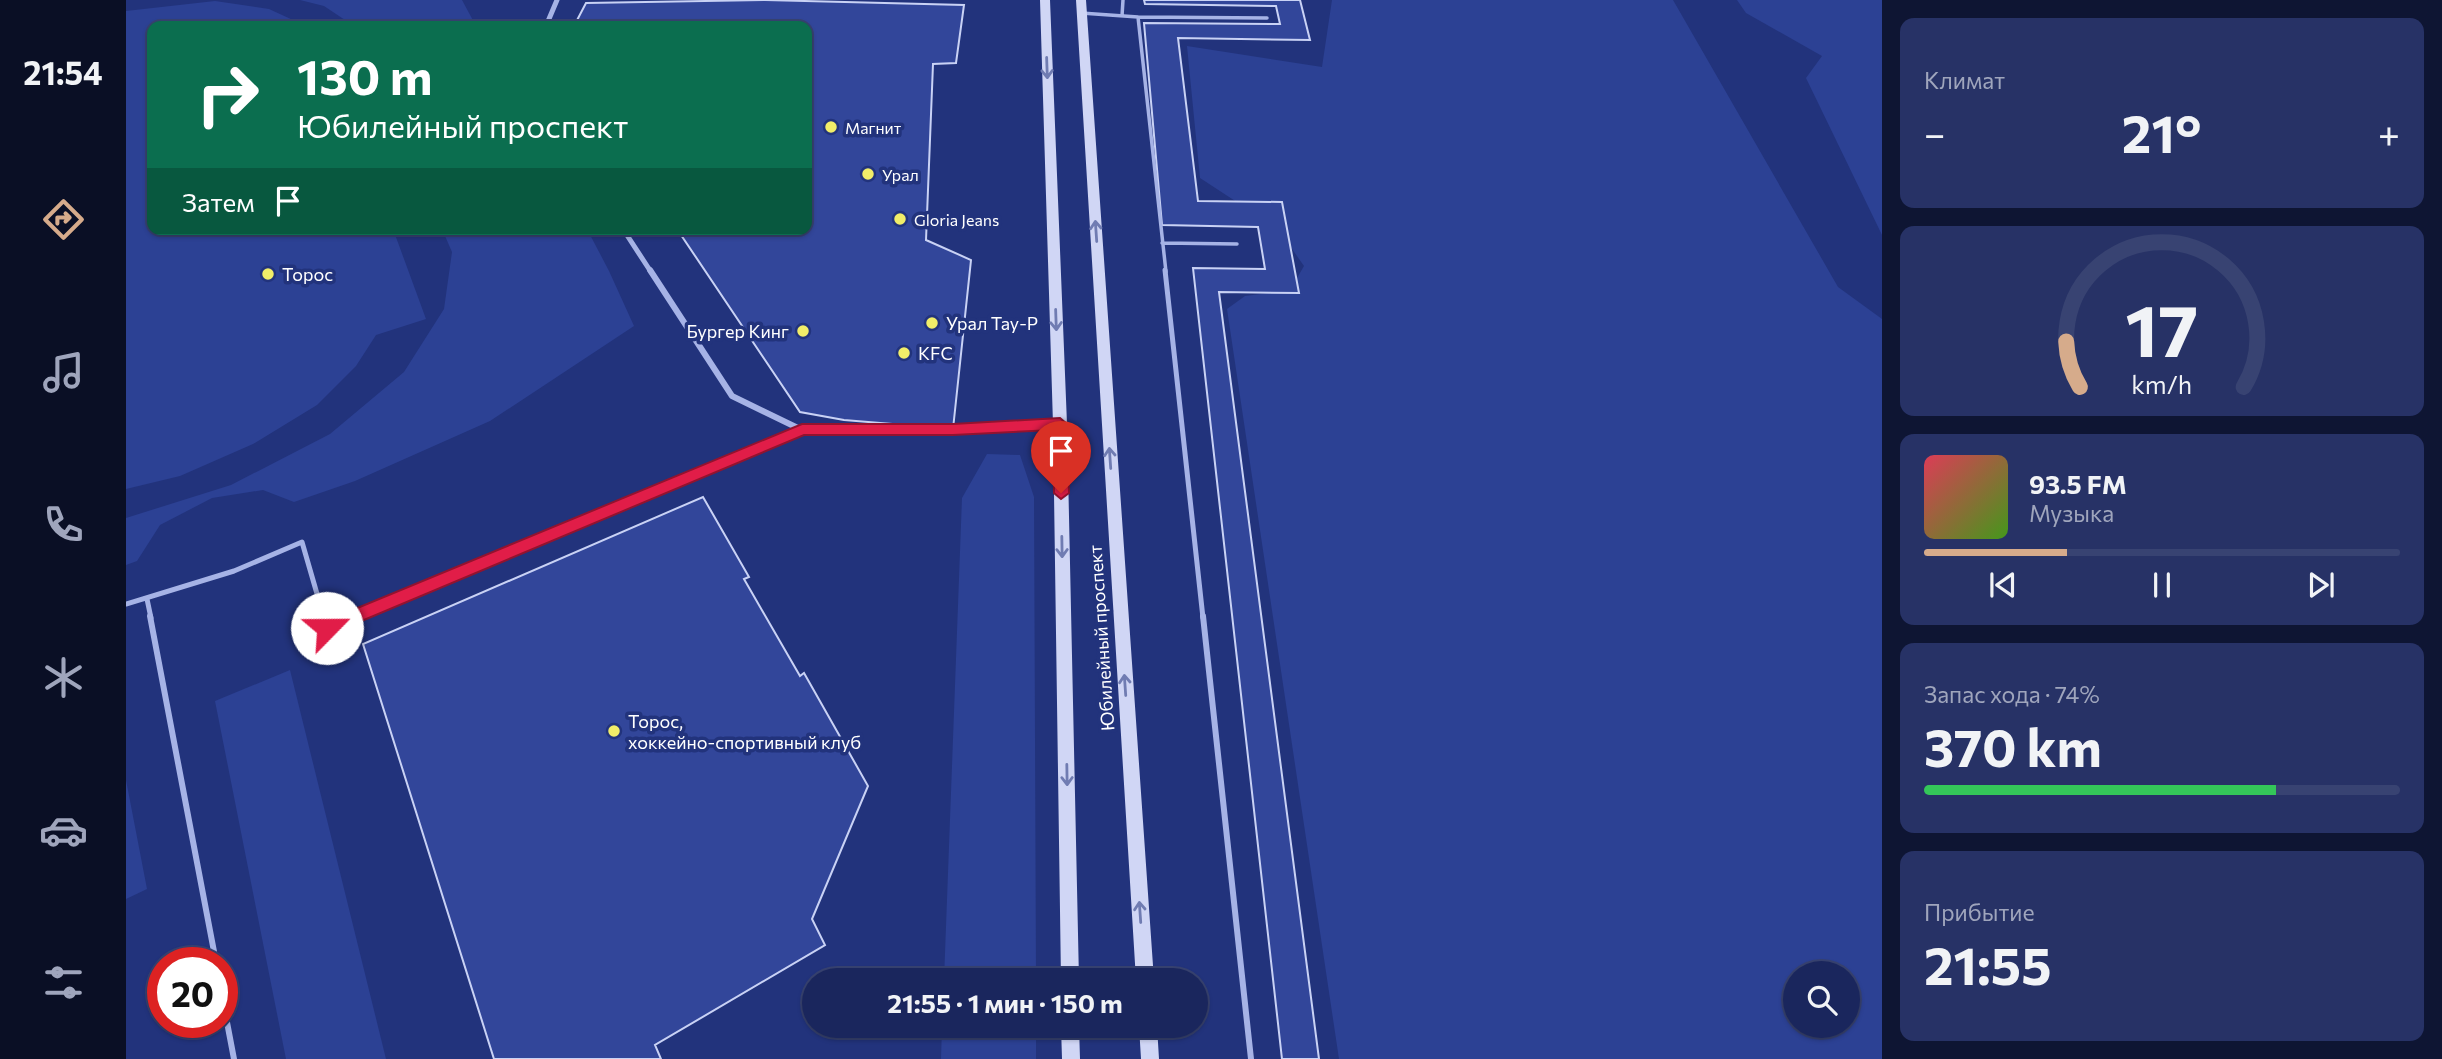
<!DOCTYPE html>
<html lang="ru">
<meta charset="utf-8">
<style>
:root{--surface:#1a265d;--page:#273266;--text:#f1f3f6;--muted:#9fa5bc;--line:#384372;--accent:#d6ab8b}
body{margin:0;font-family:Commissioner,sans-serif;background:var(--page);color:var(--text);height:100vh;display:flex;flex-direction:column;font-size:26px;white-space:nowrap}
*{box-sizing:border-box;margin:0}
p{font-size:23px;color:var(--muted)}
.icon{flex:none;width:38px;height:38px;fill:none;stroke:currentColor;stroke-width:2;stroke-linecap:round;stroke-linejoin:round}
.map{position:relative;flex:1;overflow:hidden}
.details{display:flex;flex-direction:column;gap:18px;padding:18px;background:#0e1533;width:560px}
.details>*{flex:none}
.hud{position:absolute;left:21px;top:21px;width:665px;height:214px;border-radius:14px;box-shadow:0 2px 5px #0004,0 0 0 2px var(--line);background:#0b6e4f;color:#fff;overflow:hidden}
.tools{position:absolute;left:1657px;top:961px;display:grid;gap:14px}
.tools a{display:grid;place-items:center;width:77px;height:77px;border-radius:50%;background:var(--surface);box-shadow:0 2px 5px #0004,0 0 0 2px var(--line);font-size:35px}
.speed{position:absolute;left:21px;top:947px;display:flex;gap:14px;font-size:35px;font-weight:700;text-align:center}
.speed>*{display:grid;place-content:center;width:91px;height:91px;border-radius:50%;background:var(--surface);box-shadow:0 2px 5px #0004,0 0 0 2px var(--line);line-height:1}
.speed .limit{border:10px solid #d22;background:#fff;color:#111}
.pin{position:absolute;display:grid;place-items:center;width:60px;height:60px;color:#fff;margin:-72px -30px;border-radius:50% 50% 50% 0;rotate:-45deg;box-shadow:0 0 7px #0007}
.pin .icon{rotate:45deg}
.me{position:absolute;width:77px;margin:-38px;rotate:67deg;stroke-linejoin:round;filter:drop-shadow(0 0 5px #0008)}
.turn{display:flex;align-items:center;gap:24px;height:147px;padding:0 35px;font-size:32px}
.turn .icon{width:91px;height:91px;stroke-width:2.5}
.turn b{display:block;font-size:49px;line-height:60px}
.then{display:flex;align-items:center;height:66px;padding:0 35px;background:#0003;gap:14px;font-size:26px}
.big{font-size:52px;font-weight:700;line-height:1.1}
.details .card{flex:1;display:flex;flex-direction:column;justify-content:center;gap:10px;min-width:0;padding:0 24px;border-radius:14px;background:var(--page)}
.details .dial{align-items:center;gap:0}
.dial svg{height:182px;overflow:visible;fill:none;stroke:var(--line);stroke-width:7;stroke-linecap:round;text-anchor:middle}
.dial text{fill:var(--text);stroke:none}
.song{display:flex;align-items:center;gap:21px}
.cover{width:84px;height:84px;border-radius:10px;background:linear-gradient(135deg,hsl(350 70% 55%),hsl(100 70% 35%))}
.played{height:7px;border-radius:4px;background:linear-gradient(90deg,var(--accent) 30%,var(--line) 30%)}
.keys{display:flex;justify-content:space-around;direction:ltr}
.heat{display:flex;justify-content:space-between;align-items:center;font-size:38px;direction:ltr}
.charge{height:10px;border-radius:5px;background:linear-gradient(90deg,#34c759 74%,var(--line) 0)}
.trip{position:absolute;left:676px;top:968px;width:406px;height:70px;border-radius:35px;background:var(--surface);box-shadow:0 2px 5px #0004,0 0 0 2px var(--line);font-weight:700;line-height:70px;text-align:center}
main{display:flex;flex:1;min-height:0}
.menu{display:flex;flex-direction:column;width:126px;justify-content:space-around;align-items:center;background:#0a0f25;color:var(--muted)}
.menu .icon{width:49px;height:49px}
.menu .on{color:var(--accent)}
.menu b{font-size:32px;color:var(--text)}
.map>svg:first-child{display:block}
.green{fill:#2c4194;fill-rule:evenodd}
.building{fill:#32469a;stroke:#c9d2f5;stroke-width:2}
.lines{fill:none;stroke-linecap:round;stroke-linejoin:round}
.service-far2{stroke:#a6b3e6;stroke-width:3.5}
.service-far1{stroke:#a6b3e6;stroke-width:5}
.service{stroke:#a6b3e6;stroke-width:6}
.minor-far1{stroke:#a6b3e6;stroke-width:5}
.minor{stroke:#a6b3e6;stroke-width:6}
.secondary{fill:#d0d6f5;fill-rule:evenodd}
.oneway{stroke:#707cb2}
.route{fill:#e11d48;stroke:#92132f;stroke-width:2}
.poi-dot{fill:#f1ed69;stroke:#22337c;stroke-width:2.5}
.labels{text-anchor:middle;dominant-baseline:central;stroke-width:7;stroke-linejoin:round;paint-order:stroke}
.far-poi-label{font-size:16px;fill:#fff;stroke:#22337c;text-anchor:start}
.poi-label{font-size:18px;fill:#fff;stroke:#22337c;text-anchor:start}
.street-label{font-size:18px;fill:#fff;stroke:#22337c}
</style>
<main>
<nav class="menu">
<b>21:54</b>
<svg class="icon on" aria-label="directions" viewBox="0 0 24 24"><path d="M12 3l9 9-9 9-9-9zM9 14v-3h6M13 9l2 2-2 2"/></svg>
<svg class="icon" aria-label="music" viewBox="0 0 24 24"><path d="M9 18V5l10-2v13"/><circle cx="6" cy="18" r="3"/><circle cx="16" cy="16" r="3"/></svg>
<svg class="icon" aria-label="phone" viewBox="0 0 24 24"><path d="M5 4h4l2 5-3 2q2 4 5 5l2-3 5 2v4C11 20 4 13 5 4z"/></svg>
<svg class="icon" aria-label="climate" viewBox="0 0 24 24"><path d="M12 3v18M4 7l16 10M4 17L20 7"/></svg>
<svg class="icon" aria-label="car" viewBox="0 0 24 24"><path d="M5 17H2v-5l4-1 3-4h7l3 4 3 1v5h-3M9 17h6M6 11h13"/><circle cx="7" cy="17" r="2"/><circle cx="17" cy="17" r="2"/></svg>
<svg class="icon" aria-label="filters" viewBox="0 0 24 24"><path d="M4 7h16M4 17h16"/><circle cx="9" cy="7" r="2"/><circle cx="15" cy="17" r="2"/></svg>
</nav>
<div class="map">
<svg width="1756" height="1059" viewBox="0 0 1756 1059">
<rect width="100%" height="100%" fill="#22337c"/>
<path class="green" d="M174 0H336L350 26H228L198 6Z
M1206 0H1547L1712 287 1756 319V1059H1213L1101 309 1119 296 1164 290 1178 266 1152 229 1074 178 1061 46 1196 67ZM1670 973H1722V1026H1670Z
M1611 0H1756V235L1680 78 1696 56 1620 13Z
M89 1 143 9 180 26H26V229H267L300 319 250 335 230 366 191 405 127 444 54 476 0 489V11Z
M316 229H461L483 271 508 326 364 421 229 481 168 502 137 490 86 498 34 525 11 561 0 565V518L105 485 204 434 278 372 318 309 326 252Z
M861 454 894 455 908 497 910 980H818L836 498Z
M164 670 260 1059H160L89 701Z
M0 780 21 889 0 899Z
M816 1026H910V1059H815Z"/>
<path class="building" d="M639 0 838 5 830 63 807 64 800 240 845 260 827 429 718 420 674 412 551 229H681V26H448L460 3Z
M1018 0H1174L1184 40 1052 38 1072 201 1156 202 1173 293 1093 292 1193 1059H1156L1067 268 1139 269 1132 227 1036 225 1018 23 1154 24 1150 6 1019 4Z
M577 497 623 577 618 579 674 676 678 673 742 786 686 919 699 945 529 1045 535 1059H368L237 644Z"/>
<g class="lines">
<path class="service-far2" d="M955 13 1012 17 1040 272
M996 16 997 0
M1012 17 1141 18
M1036 243 1111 244"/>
<path class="service-far1" d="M1039 270 1077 618
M21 599 25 618
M0 604 108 571 176 542 198 618
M225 618 676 430 827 429 932 424"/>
<path class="service" d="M24 616 90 962
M198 616 201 628 229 616
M1077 616 1125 1059
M96 996 108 1059"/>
<path class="minor-far1" d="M420 26 431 0
M497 229 525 272"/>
<path class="minor" d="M524 270 606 396 676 430"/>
<path class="secondary" d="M914 0H924L941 424 953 980H935L927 424Z
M950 0H960L1028 980H1010Z
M935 1026H953L954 1059H936Z
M1013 1026H1031L1033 1059H1015Z"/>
</g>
<defs><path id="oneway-shaft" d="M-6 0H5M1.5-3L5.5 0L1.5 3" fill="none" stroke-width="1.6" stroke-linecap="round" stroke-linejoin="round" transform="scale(1.75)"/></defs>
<g class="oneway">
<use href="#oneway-shaft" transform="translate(921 68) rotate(88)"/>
<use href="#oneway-shaft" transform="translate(970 231) rotate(-94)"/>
<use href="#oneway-shaft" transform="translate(930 320) rotate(88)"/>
<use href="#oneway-shaft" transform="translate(984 458) rotate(-94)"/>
<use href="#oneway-shaft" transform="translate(936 547) rotate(89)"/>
<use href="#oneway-shaft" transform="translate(999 685) rotate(-94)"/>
<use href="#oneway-shaft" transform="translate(941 775) rotate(89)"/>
<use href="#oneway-shaft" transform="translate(1014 912) rotate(-94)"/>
</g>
<path class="route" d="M934 418 941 424 943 493 935 499 928 493 927 430 827 435H678L207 633 201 635 195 633 193 628 195 623 676 424H827Z"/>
<g class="poi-dot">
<circle cx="705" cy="127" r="7"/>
<circle cx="742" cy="174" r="7"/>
<circle cx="774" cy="219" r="7"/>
<circle cx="142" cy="274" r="7"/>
<circle cx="806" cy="323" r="7"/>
<circle cx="677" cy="331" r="7"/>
<circle cx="778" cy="353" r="7"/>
<circle cx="488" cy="731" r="7"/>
</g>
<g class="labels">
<g class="far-poi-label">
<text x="719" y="127">Магнит</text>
<text x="756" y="174">Урал</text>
<text x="788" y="219">Gloria Jeans</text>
</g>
<g class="poi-label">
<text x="156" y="274">Торос</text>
<text x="820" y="323">Урал Тау-Р</text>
<text x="663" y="331" text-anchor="end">Бургер Кинг</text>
<text x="792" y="353">KFC</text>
<text x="502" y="721">Торос,<tspan x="502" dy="21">хоккейно-спортивный клуб</tspan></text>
</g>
<g class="street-label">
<text transform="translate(975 638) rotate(-94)">Юбилейный проспект</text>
</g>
</g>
</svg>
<div class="tools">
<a><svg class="icon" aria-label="search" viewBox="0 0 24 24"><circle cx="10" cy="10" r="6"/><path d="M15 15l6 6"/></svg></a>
</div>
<div class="speed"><div class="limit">20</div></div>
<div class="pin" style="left:935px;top:493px;background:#d93025"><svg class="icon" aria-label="arrive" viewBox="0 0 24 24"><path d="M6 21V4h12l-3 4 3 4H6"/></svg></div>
<svg class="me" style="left:201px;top:628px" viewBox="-20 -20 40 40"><circle r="19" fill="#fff"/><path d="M0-13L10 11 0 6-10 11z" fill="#e11d48"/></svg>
<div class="trip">21:55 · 1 мин · 150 m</div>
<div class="hud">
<div class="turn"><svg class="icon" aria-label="right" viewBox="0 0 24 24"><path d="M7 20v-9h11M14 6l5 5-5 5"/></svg><div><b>130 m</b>Юбилейный проспект</div></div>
<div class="then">Затем<svg class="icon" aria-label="arrive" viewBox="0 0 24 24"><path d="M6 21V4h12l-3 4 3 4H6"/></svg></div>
</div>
</div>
<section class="details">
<div class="card"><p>Климат</p>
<div class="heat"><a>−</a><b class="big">21°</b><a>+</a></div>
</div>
<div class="card dial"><svg viewBox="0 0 100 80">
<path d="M14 69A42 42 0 1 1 86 69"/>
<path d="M14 69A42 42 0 0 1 8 49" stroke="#d6ab8b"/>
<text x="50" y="56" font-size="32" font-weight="700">17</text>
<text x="50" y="72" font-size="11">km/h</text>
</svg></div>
<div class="card">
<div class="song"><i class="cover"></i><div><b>93.5 FM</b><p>Музыка</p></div></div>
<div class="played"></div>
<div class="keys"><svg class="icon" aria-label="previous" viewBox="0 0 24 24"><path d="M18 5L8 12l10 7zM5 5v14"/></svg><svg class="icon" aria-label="pause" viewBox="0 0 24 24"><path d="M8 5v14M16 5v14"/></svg><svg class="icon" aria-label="next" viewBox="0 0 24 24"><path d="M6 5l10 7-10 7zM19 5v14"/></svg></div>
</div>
<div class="card"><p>Запас хода · 74%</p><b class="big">370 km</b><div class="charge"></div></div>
<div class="card"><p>Прибытие</p><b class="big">21:55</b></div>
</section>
</main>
